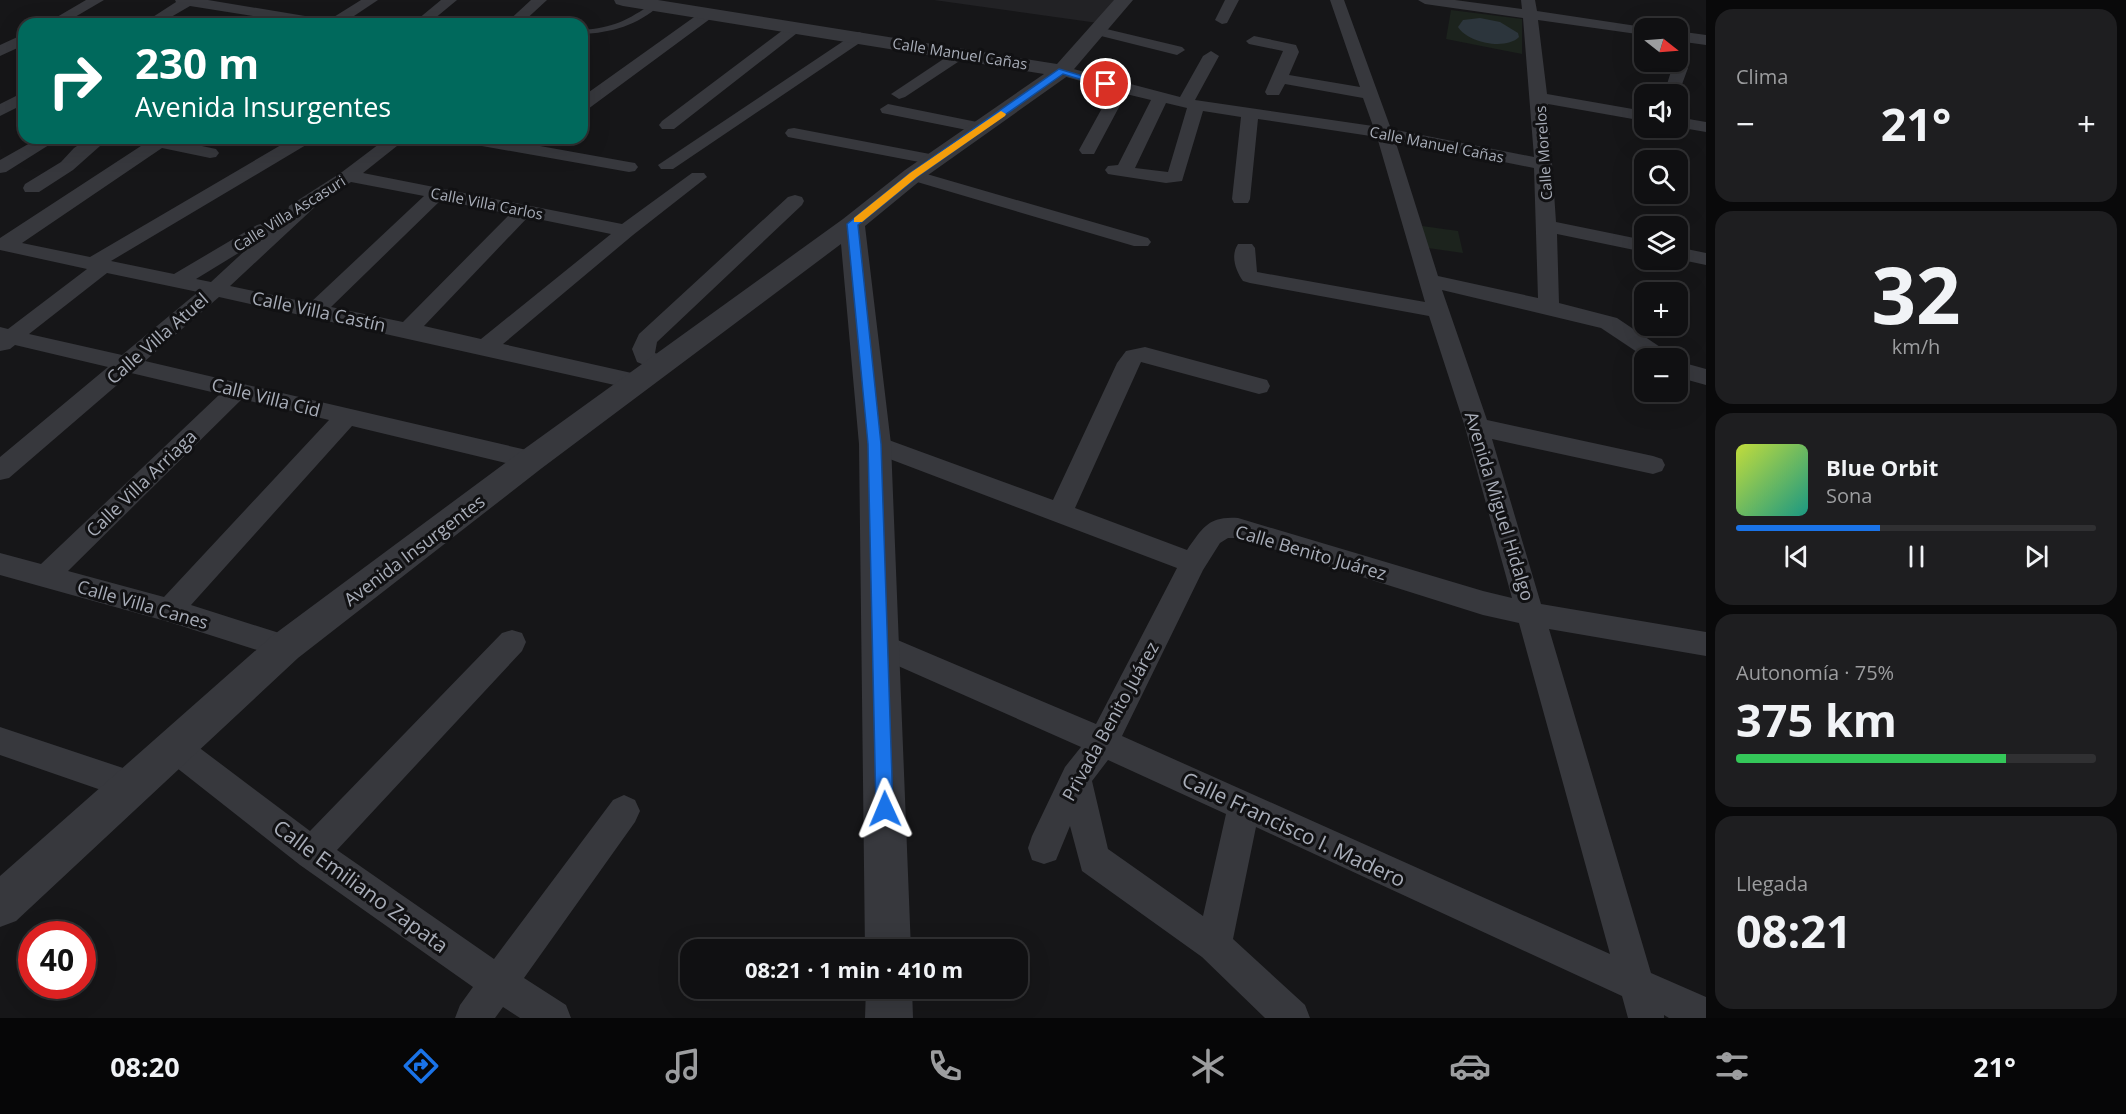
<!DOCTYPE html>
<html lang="es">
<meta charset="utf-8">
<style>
:root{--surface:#101012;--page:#1e1e20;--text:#f1f3f6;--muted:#9c9d9f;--line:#303032;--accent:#1a73e8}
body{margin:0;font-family:"Open Sans",sans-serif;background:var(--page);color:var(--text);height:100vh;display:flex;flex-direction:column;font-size:22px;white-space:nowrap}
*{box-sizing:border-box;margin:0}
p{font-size:20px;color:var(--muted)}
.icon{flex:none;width:33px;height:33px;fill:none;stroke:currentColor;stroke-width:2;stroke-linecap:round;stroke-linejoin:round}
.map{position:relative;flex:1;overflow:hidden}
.sheet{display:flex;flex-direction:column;gap:9px;padding:9px;background:#09090a;width:420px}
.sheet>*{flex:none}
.guide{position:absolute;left:18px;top:18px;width:570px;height:126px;border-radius:18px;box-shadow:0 6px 24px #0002,0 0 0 2px var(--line);background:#00695c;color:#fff;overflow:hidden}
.needle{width:39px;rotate:107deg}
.controls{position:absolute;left:1634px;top:18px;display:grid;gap:12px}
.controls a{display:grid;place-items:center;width:54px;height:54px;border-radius:12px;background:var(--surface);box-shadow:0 6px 24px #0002,0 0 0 2px var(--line);font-size:30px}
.speed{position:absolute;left:18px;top:921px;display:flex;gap:12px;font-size:30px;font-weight:700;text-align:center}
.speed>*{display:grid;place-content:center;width:78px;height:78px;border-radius:50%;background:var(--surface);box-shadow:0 6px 24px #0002,0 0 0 2px var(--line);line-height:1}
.speed .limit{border:9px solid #d22;background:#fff;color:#111}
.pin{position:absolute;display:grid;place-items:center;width:51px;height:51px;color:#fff;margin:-26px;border:3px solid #fff;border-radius:50%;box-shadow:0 2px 6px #0007}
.me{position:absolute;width:66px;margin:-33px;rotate:359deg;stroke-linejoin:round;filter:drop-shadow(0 0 4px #0008)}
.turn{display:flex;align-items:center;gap:21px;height:126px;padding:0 18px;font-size:27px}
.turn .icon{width:78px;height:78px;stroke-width:2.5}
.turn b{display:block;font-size:42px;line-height:51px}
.big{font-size:45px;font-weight:700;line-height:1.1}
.sheet .tile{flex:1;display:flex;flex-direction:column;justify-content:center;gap:9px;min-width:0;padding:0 21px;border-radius:18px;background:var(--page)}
.sheet .dial{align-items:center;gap:0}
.dial b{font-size:78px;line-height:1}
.song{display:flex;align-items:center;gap:18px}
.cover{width:72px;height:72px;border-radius:9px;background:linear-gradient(135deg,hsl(70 70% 55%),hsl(170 70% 35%))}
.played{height:6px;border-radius:3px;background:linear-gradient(90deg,var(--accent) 40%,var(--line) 40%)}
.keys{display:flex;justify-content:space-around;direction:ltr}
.heat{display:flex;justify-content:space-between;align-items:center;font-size:33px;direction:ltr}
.charge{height:9px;border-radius:4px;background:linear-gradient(90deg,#34c759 75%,var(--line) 0)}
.trip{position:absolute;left:680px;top:939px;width:348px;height:60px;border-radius:18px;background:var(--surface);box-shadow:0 6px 24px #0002,0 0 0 2px var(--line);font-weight:700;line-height:60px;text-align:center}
.tab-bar{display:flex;height:96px;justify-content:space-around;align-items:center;background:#060607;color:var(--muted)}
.tab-bar .icon{width:42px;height:42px}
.tab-bar .on{color:var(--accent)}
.tab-bar b{font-size:27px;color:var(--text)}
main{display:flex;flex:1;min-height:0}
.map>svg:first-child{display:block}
.built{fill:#222225}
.green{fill:#1c231d}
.water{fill:#2c353c}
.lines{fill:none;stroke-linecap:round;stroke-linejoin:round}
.service{fill:#37383d;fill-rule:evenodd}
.minor{fill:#37383d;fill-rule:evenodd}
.tertiary{fill:#37383d;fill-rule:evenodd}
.route{fill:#1a73e8;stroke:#114b97;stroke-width:1.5}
.slow{fill:#f59e0b}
.labels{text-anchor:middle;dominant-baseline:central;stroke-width:6;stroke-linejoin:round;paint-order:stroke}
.far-street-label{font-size:15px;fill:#a8adb8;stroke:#111113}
.street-label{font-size:18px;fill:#a8adb8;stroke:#111113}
.near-street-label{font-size:21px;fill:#a8adb8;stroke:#111113}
</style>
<main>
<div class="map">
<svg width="1706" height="1018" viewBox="0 0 1706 1018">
<rect width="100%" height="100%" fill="#161618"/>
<path class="built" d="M934 0H1117L1098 23Z"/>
<path class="green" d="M1451 10 1522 19V54L1446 39Z
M1422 226 1458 231 1463 253 1428 248Z"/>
<path class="water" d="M1480 18 1500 22 1518 33 1519 37C1505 51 1467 42 1458 27L1463 20Z"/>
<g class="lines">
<path class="service" d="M653 3 660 5C638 25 611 33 582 34V30C613 28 628 20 653 3Z"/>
<path class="minor" d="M86 0H104L63 24H45Z
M175 0H208L329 20 361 0H378L342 24H302L190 6 159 24H142L176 2Z
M441 0H457L428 24H412Z
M531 0H547L521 24H505Z
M1225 0H1239L1227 23 1222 24 1215 20Z
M1330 0H1344L1391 129 1534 157 1523 18 1425 4 1418 0H1455L1522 9 1521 0H1535L1537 11 1650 28H1644V35L1538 20 1547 94 1644 111V121L1548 104 1556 222 1644 240V252L1557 234 1559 303 1617 318 1669 353 1672 358H1646L1601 328 1442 290 1487 420 1653 456 1662 459 1665 465 1662 471 1653 474 1492 439 1541 604 1706 632V656L1549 629 1651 973 1706 997V1018H1669L1664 1015V1018H1628L1622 996 1256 827 1233 939 1305 1005 1310 1018H1265L1202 957 1082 871 1070 826 1056 860 1044 864 1032 860 1028 848 1032 836 1065 767 1081 747 871 654 867 645 871 636 881 633 1096 724 1177 568 866 450 863 444 866 438 875 435 1053 500 1117 363 1126 351 1145 347 1267 380 1270 386 1267 392 1259 394 1141 362 1075 508 1187 550C1203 527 1209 516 1238 518L1483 591 1512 598 1465 427 1429 316 1250 283 1243 281C1236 271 1230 256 1238 244H1252L1255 248 1257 272 1425 302 1377 137 1258 119 1250 199 1248 203H1234L1232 199 1241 117 1203 111 1182 181 1166 183 1114 175 1108 174 1105 170 1108 166 1118 165 1151 100 1126 94 1094 154H1082L1079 150 1112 90 1056 74 1054 71 1062 66 1180 97 1203 56 1211 51 1219 56 1195 100 1373 126 1363 98 1285 84 1279 95H1267L1265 92 1283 51 1249 44 1246 41 1254 36 1296 45 1299 52 1289 75 1360 87ZM1166 103 1187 108 1168 172 1135 168ZM1395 140 1534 168 1538 298 1438 276ZM1228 538H1238L1483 615 1519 623 1610 954 1122 736 1203 570 1220 543ZM1108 760 1226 814 1203 916 1108 849 1092 781Z
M709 9 714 10 716 13 714 16 588 109 582 110V97L704 10Z
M796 23 803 27 801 30 674 129H662L659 125 662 121 791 24Z
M1098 27 1182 47 1185 50 1177 55 1093 34 1091 31Z
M1677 31 1706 35V45L1677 41Z
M859 32 864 34 867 37 864 40 673 169H661L658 165 854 34Z
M24 34V45L0 56V45Z
M962 48 967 50 970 53 967 56 905 97 899 99 891 94 957 50Z
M1680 63 1688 68 1677 98V94H1664L1672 68Z
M24 92V104L0 116V104Z
M888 104 982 123 988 124 991 128 988 132 982 133 882 113 880 109Z
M1677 117 1706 122V132L1677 127Z
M794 128 935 155 941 156 944 160 941 164 935 165 788 137 785 133 788 129Z
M39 138H60L6 172 0 173V160Z
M89 138H109L73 170 39 192H25L23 188 25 184 61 162 74 148Z
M136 138H164L216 149 219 153 216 157 210 158 162 148 22 243 90 257 293 138H314L311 142 111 261 174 274 257 225 264 223 272 226 288 211 289 206 342 172 387 138H407L363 173 622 224 692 173H704L707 177 633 235 503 344 645 376 648 382 645 388 637 390 219 297 145 361 531 451 540 454 543 460 540 466 531 469 352 426 191 605 295 638 299 647 295 656 285 659 169 622 0 575V553L41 564 220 394 131 373 9 478 0 480V457L108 367 15 345 10 349 0 351V327L8 329 87 269 0 250V238L144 144 138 143ZM351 182 424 196 310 303 230 286 317 205ZM441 200 510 214 403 322 331 307ZM528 217 611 234 481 339 424 326ZM250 246 211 282 196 279ZM107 273 198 292 122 355 29 334ZM242 399 329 420 164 597 68 571Z
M456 138H495L629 162 635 163 638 167 635 171 629 172 465 143 459 142Z
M913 170 1148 238 1151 242 1148 246H1134L907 179 904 175 907 171Z
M795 195 802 197 804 201 802 205 657 342 655 353 669 359 672 364 669 369 661 372 637 362 632 349 639 334 788 197Z
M1677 247 1706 253V265L1677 259Z
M1677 361 1706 369V385L1677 377Z
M512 630 522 633 526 642 522 651 337 850 494 959 613 800 624 795 635 800 640 811 635 822 524 978 566 1005 571 1018H520L503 1007 495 1018H455L460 1005 473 987 300 865 163 757 159 747 163 737 174 733 185 737 310 831 502 633Z
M0 727 141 774 146 785 141 796 130 800 0 755Z"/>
<path class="tertiary" d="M614 0H658L1057 64 1114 0H1133L1069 75 921 180 865 226 891 444 911 950H865L859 444 841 244 542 468 298 658 16 921 0 927V876L272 636 520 452 843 219 905 170 1044 74 623 6 616 4Z
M866 988H912L913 1018H865Z"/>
</g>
<path class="route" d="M1059 69 1110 84 1106 87 1063 74 917 177 858 225 881 444 893 809 891 815 885 817 879 815 876 809 868 444 847 224 910 173Z"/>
<path class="slow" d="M1001 111 1006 114 1005 116 917 177 862 222H854V218L910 173Z"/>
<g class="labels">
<g class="far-street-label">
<text transform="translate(960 53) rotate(9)">Calle Manuel Cañas</text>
<text transform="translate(1437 144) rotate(11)">Calle Manuel Cañas</text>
<text transform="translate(1543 153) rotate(-94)">Calle Morelos</text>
<text transform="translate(487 203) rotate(11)">Calle Villa Carlos</text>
<text transform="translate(289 213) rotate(-32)">Calle Villa Ascasuri</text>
</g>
<g class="street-label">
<text transform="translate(319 311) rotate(12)">Calle Villa Castín</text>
<text transform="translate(157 338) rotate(-41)">Calle Villa Atuel</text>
<text transform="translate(266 397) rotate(14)">Calle Villa Cid</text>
<text transform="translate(141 483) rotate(-44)">Calle Villa Arriaga</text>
<text transform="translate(1500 506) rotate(73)">Avenida Miguel Hidalgo</text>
<text transform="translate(414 550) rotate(-37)">Avenida Insurgentes</text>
<text transform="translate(1311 552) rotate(16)">Calle Benito Juárez</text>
<text transform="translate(143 604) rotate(16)">Calle Villa Canes</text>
<text transform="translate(1110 721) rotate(-61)">Privada Benito Juárez</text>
</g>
<g class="near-street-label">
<text transform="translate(1294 829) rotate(25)">Calle Francisco I. Madero</text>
<text transform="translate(361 886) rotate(36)">Calle Emiliano Zapata</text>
</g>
</g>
</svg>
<div class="controls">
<a><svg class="needle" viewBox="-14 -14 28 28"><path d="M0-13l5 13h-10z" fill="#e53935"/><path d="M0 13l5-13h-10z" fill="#9c9d9f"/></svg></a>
<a><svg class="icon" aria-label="sound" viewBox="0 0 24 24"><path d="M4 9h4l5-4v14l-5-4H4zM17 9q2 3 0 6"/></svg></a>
<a><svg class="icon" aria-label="search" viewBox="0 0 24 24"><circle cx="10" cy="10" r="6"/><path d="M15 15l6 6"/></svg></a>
<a><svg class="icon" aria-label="layers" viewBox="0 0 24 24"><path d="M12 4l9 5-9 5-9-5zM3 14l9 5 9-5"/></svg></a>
<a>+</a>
<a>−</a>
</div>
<div class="speed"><div class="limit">40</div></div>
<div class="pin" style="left:1106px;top:84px;background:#d93025"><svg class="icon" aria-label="arrive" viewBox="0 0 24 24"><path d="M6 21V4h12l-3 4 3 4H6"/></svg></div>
<svg class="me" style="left:885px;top:809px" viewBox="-20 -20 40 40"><path d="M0-17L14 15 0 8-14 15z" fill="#1a73e8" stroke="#fff" stroke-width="4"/></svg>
<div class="trip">08:21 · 1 min · 410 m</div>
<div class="guide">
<div class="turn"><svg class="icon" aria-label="right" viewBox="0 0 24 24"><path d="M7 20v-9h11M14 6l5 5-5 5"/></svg><div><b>230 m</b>Avenida Insurgentes</div></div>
</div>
</div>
<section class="sheet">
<div class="tile"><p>Clima</p>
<div class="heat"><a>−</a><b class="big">21°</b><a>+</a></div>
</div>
<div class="tile dial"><b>32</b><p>km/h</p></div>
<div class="tile">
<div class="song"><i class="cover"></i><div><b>Blue Orbit</b><p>Sona</p></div></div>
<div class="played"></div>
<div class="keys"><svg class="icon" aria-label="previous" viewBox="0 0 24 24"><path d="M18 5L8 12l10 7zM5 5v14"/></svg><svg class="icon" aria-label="pause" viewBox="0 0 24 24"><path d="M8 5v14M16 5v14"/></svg><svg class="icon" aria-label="next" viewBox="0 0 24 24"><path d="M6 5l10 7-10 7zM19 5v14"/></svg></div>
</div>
<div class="tile"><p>Autonomía · 75%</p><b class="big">375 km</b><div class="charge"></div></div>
<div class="tile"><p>Llegada</p><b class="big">08:21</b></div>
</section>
</main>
<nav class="tab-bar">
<b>08:20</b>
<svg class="icon on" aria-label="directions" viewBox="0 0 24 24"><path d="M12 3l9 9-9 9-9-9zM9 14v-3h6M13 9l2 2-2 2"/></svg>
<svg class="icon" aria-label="music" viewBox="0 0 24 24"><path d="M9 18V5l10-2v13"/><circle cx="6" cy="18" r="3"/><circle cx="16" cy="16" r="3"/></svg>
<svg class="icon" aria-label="phone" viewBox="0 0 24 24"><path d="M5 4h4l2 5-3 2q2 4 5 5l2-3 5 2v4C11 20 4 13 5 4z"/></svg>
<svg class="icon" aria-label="climate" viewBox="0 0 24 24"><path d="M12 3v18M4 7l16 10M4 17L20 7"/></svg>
<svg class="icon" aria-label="car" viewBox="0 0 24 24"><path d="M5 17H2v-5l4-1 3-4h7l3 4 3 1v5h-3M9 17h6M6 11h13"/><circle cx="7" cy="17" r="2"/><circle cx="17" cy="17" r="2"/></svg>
<svg class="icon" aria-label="filters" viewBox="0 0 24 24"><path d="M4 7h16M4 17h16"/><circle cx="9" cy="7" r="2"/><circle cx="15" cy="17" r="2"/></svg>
<b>21°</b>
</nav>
